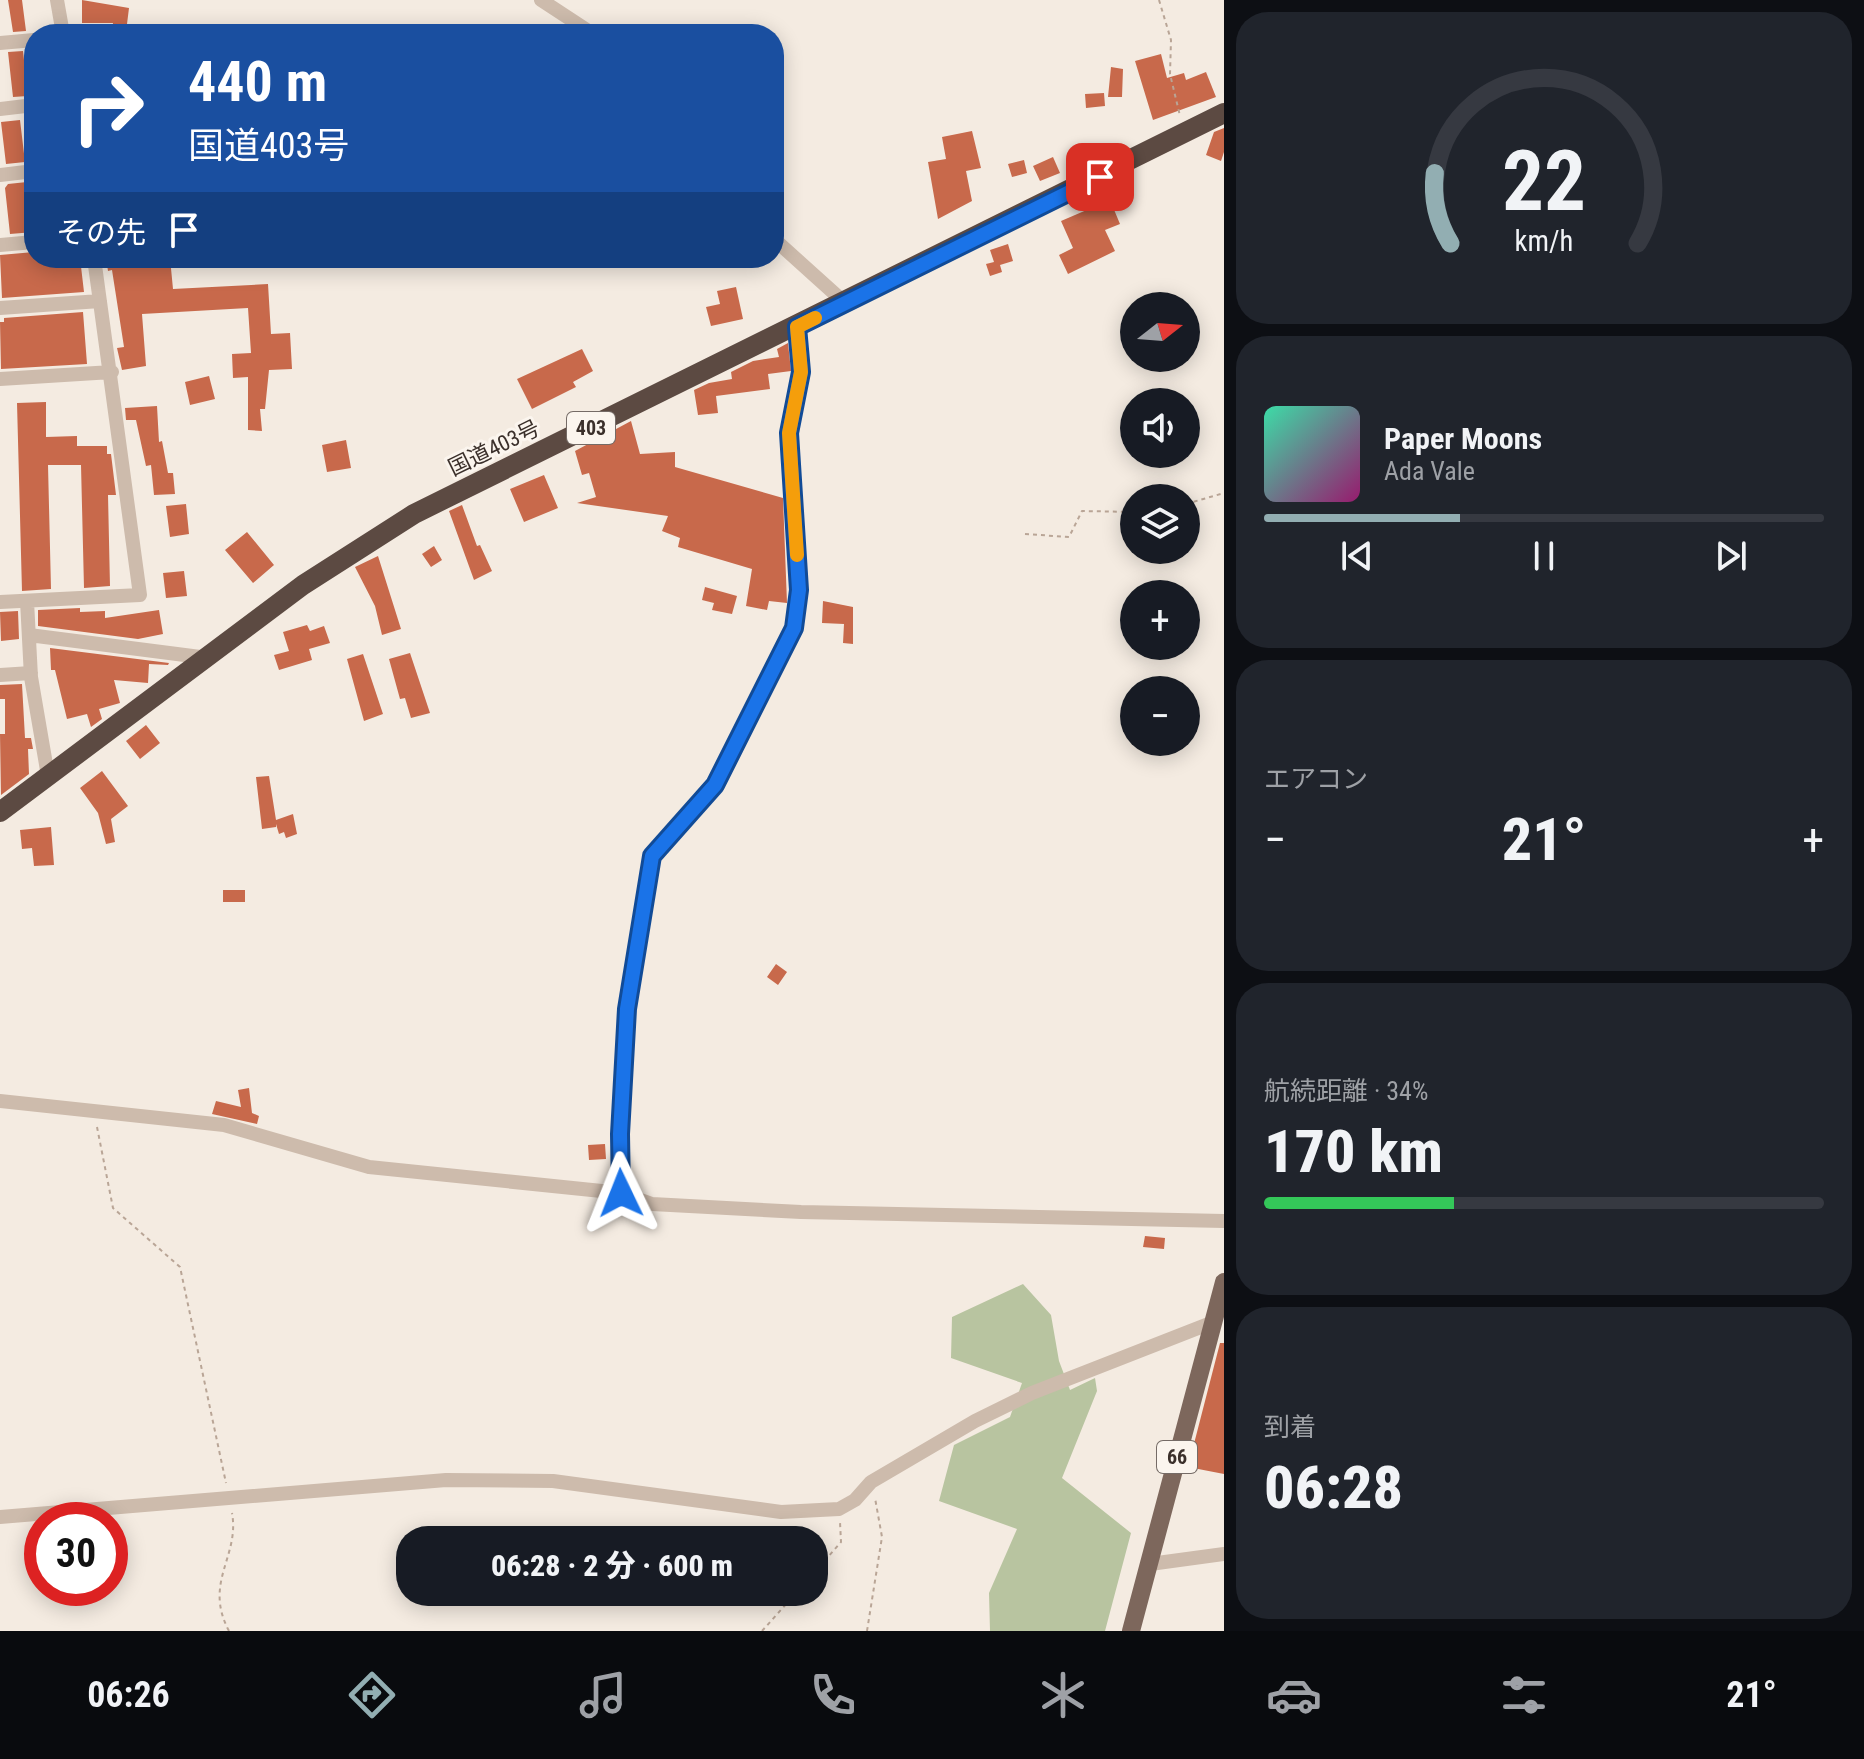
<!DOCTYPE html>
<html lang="ja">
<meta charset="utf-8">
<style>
:root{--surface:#171b24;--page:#20242c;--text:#f1f3f6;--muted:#9ea1a6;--line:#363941;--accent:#92aeb2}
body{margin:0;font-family:"Roboto Condensed","Noto Sans JP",sans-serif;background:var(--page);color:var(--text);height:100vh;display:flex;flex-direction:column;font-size:30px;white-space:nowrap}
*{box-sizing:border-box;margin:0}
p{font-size:26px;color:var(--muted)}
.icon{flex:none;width:44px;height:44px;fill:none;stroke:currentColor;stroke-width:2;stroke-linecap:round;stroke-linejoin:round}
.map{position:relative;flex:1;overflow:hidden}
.details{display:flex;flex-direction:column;gap:12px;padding:12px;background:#0d0f14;width:640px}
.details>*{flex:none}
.banner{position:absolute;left:24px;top:24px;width:760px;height:244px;border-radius:32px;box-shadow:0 4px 20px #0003;background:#1a4fa0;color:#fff;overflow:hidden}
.needle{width:52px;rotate:73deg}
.buttons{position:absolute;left:1120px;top:292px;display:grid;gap:16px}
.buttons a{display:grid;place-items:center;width:80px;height:80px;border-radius:50%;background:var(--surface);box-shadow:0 4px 20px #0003;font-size:40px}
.speed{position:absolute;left:24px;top:1502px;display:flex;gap:16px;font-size:40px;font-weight:700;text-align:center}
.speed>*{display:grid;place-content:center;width:104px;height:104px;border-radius:50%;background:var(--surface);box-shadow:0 4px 20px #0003;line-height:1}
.speed .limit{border:12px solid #d22;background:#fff;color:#111}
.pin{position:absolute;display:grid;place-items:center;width:68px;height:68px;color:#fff;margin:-34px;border-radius:16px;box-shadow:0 4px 12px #0006}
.me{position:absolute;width:88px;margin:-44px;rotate:358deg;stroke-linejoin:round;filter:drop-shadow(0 0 6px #0008)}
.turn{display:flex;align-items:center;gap:28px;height:168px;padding:0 32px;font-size:36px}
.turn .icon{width:104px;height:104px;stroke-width:2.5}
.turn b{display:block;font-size:56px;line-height:68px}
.then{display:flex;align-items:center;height:76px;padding:0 32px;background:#0003;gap:16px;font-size:30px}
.big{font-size:60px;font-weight:800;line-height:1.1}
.details .tile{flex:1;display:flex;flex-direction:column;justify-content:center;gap:12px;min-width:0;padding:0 28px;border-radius:32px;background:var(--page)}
.details .dial{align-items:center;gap:0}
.dial svg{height:208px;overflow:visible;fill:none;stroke:var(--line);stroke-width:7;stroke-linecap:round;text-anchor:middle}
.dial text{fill:var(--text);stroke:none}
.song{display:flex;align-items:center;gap:24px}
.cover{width:96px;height:96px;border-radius:12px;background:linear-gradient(135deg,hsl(160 70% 55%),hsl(320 70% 35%))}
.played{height:8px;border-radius:4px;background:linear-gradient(90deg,var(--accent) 35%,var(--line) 35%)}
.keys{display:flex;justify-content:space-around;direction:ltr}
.heat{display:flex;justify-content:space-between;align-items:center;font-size:44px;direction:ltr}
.charge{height:12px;border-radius:6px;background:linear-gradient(90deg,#34c759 34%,var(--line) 0)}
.trip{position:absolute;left:396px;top:1526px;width:432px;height:80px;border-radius:32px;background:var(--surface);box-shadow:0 4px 20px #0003;font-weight:800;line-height:80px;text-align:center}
.menu{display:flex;height:128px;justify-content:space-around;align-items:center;background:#090b0e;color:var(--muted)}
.menu .icon{width:56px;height:56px}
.menu .current{color:var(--accent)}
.menu b{font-size:36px;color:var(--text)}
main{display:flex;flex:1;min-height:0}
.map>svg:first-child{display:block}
.green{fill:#b8c4a0}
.building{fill:#c8694b}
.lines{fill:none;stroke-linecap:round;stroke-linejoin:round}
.path{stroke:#b9a596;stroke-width:2;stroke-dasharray:4 4;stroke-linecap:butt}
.minor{stroke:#cdbbac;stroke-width:14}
.major{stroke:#7d675c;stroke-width:18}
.highway{stroke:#5c4a42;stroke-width:20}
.route-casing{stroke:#114b97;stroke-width:20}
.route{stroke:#1a73e8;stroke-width:14}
.slow{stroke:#f59e0b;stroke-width:14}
.labels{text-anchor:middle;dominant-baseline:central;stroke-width:6;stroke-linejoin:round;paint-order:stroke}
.shield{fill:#fbf5ee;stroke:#756b66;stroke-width:2}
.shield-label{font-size:20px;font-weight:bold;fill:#3b302b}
.street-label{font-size:22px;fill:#3b302b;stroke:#fbf5ee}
</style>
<main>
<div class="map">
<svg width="1224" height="1631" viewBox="0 0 1224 1631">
<rect width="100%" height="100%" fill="#f4ebe1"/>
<path class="green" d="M1023 1284 1051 1315 1059 1361 1070 1390 1095 1378 1097 1391 1062 1478 1131 1533 1105 1631H990L989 1593 1017 1529 939 1501 954 1445 1010 1417 1022 1383 951 1358 952 1317Z"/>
<path class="building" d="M8 0H22L26 31 13 32Z
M82 0 129 8 126 32 112 30 113 23H82Z
M23 51 28 96 13 97 8 52Z
M1161 54 1167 78 1184 73 1186 80 1206 72 1216 97 1153 120 1135 61Z
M1111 67 1123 69 1122 97H1108Z
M1104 93 1105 106 1086 108 1085 94Z
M20 120 25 162 6 164 1 122Z
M1224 128V152L1221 161 1206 155 1214 132Z
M972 131 981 168 966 171 972 201 938 219 928 162 946 159 942 137Z
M1053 157 1060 173 1040 181 1033 166Z
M1024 160 1027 173 1012 177 1008 164Z
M27 182 34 184V232L10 234 5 188 8 184Z
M1110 200 1120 224 1105 230 1115 251 1068 274 1059 255 1073 248 1061 221Z
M1008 244 1013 261 1000 265 1002 272 990 276 986 264 994 262 990 250Z
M34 252V258H80L84 292 2 298 0 255Z
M106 258H170L173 289 268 284 271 334 290 333 292 369 269 370 265 409H260L262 431 248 430V377L233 378 232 354 251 353 248 308 142 314 146 366 122 370 117 348 124 347 112 270 108 271Z
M736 287 743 319 711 326 706 307 720 304 717 291Z
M83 312 87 364 1 369 0 322H4V318Z
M788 343 791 371 768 374 770 389 716 396 718 413 698 415 694 390 709 383 732 379 731 372 753 361 779 357 777 349Z
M582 349 593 371 573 382 576 387 532 409 517 379Z
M209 376 215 399 190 405 185 382Z
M46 402V437L77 436V446H107V454H111L116 495H108L110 586 84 588 81 465H48L51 589 22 591 17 403Z
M157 406 159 442 162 441 168 473H173L175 494 154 495 151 465 146 466 136 420H126L125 408Z
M631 421 640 454 675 452V467L783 498 787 603 769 601 767 610 746 606 752 569 678 547 680 538 662 531 668 516 577 503 596 497 589 473 582 475 575 451Z
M346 440 351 468 327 472 322 445Z
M544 475 558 508 524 522 510 489Z
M186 504 189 534 170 537 166 506Z
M462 505 477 546 480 545 492 571 474 580 449 511Z
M247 532 274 565 253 583 225 550Z
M434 546 442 560 431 567 422 554Z
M378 556 401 629 382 635 375 606 355 567Z
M184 571 187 596 166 598 163 573Z
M705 587 737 596 732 614 712 610 714 603 702 600Z
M823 601 853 607V644L843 643 844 624 822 623Z
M80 608V612L105 611V618L159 610 163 634 138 639 38 626V610Z
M18 611 19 639 1 641 0 612Z
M307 625 310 631 324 626 330 643 309 649 312 660 279 670 274 655 289 651 283 632Z
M50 648 169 663 168 665 149 664 148 683 114 680 120 703 99 709 102 719 91 727 87 714 67 719 55 670H51Z
M410 653 430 713 411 718 405 698 400 699 389 659Z
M363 654 383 714 364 721 347 659Z
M22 684 25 738H31L33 749H28L29 774 1 795 0 734H5V699H0V685Z
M146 725 160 743 140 759 126 741Z
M102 771 128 806 111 819 115 842 106 844 98 813 80 788Z
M269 776 276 820 293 814 297 834 286 838 284 832 279 834 276 824V827L262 829 256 777Z
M51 827 54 865 34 866 32 848 22 849 20 830Z
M223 890H245V902H223Z
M776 964 787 972 778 985 767 977Z
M249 1088 252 1113 259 1116 257 1124 212 1114 216 1101 241 1107 238 1090Z
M605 1144 606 1159 589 1160 588 1145Z
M1145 1236 1165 1238 1164 1249 1143 1247Z
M1220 1343H1224V1474L1188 1467Z"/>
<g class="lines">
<path class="path" d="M1159 0 1171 40 1170 74 1180 116
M1186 504 1224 493
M1025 534 1069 537 1082 511 1134 512
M97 1127 113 1208 180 1267 226 1483
M814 1573 841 1542 840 1522
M229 1631C203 1582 240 1557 232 1513
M762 1631 797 1592
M867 1631 882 1537 875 1498"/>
<path class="minor" d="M57 0 63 34
M541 0 593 34
M0 43 34 40
M0 109 34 105
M0 175 34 171
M774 239 845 303
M0 245 34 242
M0 308 100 301
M0 379 112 372
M27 601 31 677 48 776
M0 602 140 595 94 258
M29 635 208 658
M0 675 31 673
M0 1101 224 1125 369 1167 621 1193 652 1204 801 1212 1224 1221
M621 1193 620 1134 627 1009 652 856 715 785 794 628 799 590 789 433 801 372 797 327
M0 1517 446 1480 553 1481 781 1512 839 1509 855 1500 871 1482 975 1421 1032 1393 1211 1323
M1150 1564 1224 1554"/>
<path class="major" d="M1131 1631 1224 1282"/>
<path class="highway" d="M0 812 303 585 414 514 1224 113"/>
</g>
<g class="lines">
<g class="route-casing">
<path id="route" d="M621 1193 620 1134 627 1009 652 856 715 785 794 628 799 590 789 433 801 372 797 327 1100 177"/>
</g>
<use href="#route" class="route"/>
<path class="slow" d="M797 555 789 433 801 372 797 327 815 318"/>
</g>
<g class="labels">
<g class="shield">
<rect x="567" y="412" width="48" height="32" rx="6"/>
<rect x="1157" y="1441" width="40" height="32" rx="6"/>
</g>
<g class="shield-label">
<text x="591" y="428">403</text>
<text x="1177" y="1457">66</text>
</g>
<g class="street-label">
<text transform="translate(494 448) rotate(-26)">国道403号</text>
</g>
</g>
</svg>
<div class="buttons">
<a><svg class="needle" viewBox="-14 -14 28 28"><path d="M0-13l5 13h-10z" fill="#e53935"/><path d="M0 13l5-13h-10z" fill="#9ea1a6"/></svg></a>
<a><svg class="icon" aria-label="sound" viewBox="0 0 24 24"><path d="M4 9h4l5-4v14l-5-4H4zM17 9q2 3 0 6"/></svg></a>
<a><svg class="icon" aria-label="layers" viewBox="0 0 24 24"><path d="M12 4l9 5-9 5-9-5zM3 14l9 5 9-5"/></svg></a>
<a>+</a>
<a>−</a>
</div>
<div class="speed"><div class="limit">30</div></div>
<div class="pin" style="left:1100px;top:177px;background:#d93025"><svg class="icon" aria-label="arrive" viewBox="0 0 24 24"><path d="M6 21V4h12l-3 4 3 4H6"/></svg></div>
<svg class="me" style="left:621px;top:1193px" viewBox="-20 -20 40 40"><path d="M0-17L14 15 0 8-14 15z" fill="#1a73e8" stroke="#fff" stroke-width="4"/></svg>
<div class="trip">06:28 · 2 分 · 600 m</div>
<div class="banner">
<div class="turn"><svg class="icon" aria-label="right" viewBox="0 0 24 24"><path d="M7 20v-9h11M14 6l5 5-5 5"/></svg><div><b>440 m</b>国道403号</div></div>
<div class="then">その先<svg class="icon" aria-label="arrive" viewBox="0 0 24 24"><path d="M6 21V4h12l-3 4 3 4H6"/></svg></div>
</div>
</div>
<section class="details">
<div class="tile dial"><svg viewBox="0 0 100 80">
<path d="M14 69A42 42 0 1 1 86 69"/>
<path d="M14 69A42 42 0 0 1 8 42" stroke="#92aeb2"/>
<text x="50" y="56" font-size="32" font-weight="700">22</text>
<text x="50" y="72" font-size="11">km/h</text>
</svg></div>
<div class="tile">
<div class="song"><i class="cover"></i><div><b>Paper Moons</b><p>Ada Vale</p></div></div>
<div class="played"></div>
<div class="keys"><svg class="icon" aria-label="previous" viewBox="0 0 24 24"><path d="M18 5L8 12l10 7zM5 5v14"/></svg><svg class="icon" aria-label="pause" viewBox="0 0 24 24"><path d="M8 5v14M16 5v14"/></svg><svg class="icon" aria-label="next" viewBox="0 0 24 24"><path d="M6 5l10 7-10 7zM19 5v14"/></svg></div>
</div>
<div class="tile"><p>エアコン</p>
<div class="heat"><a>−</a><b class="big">21°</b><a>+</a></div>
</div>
<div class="tile"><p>航続距離 · 34%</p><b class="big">170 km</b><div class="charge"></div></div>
<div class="tile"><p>到着</p><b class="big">06:28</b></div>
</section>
</main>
<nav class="menu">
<b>06:26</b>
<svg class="icon current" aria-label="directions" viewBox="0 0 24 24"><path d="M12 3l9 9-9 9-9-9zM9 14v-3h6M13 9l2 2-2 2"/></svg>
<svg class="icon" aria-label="music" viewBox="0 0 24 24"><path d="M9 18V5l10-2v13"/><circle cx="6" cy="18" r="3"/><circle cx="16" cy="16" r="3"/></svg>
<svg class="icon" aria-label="phone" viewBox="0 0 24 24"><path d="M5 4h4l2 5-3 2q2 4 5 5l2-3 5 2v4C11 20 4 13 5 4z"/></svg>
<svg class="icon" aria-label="climate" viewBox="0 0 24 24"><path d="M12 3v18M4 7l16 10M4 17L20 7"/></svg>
<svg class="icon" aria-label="car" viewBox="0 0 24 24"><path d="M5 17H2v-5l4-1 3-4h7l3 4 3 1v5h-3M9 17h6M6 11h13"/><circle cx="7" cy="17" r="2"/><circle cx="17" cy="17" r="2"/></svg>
<svg class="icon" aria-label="filters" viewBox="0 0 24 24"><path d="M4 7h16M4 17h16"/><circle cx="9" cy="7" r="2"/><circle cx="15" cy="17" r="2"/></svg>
<b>21°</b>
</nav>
